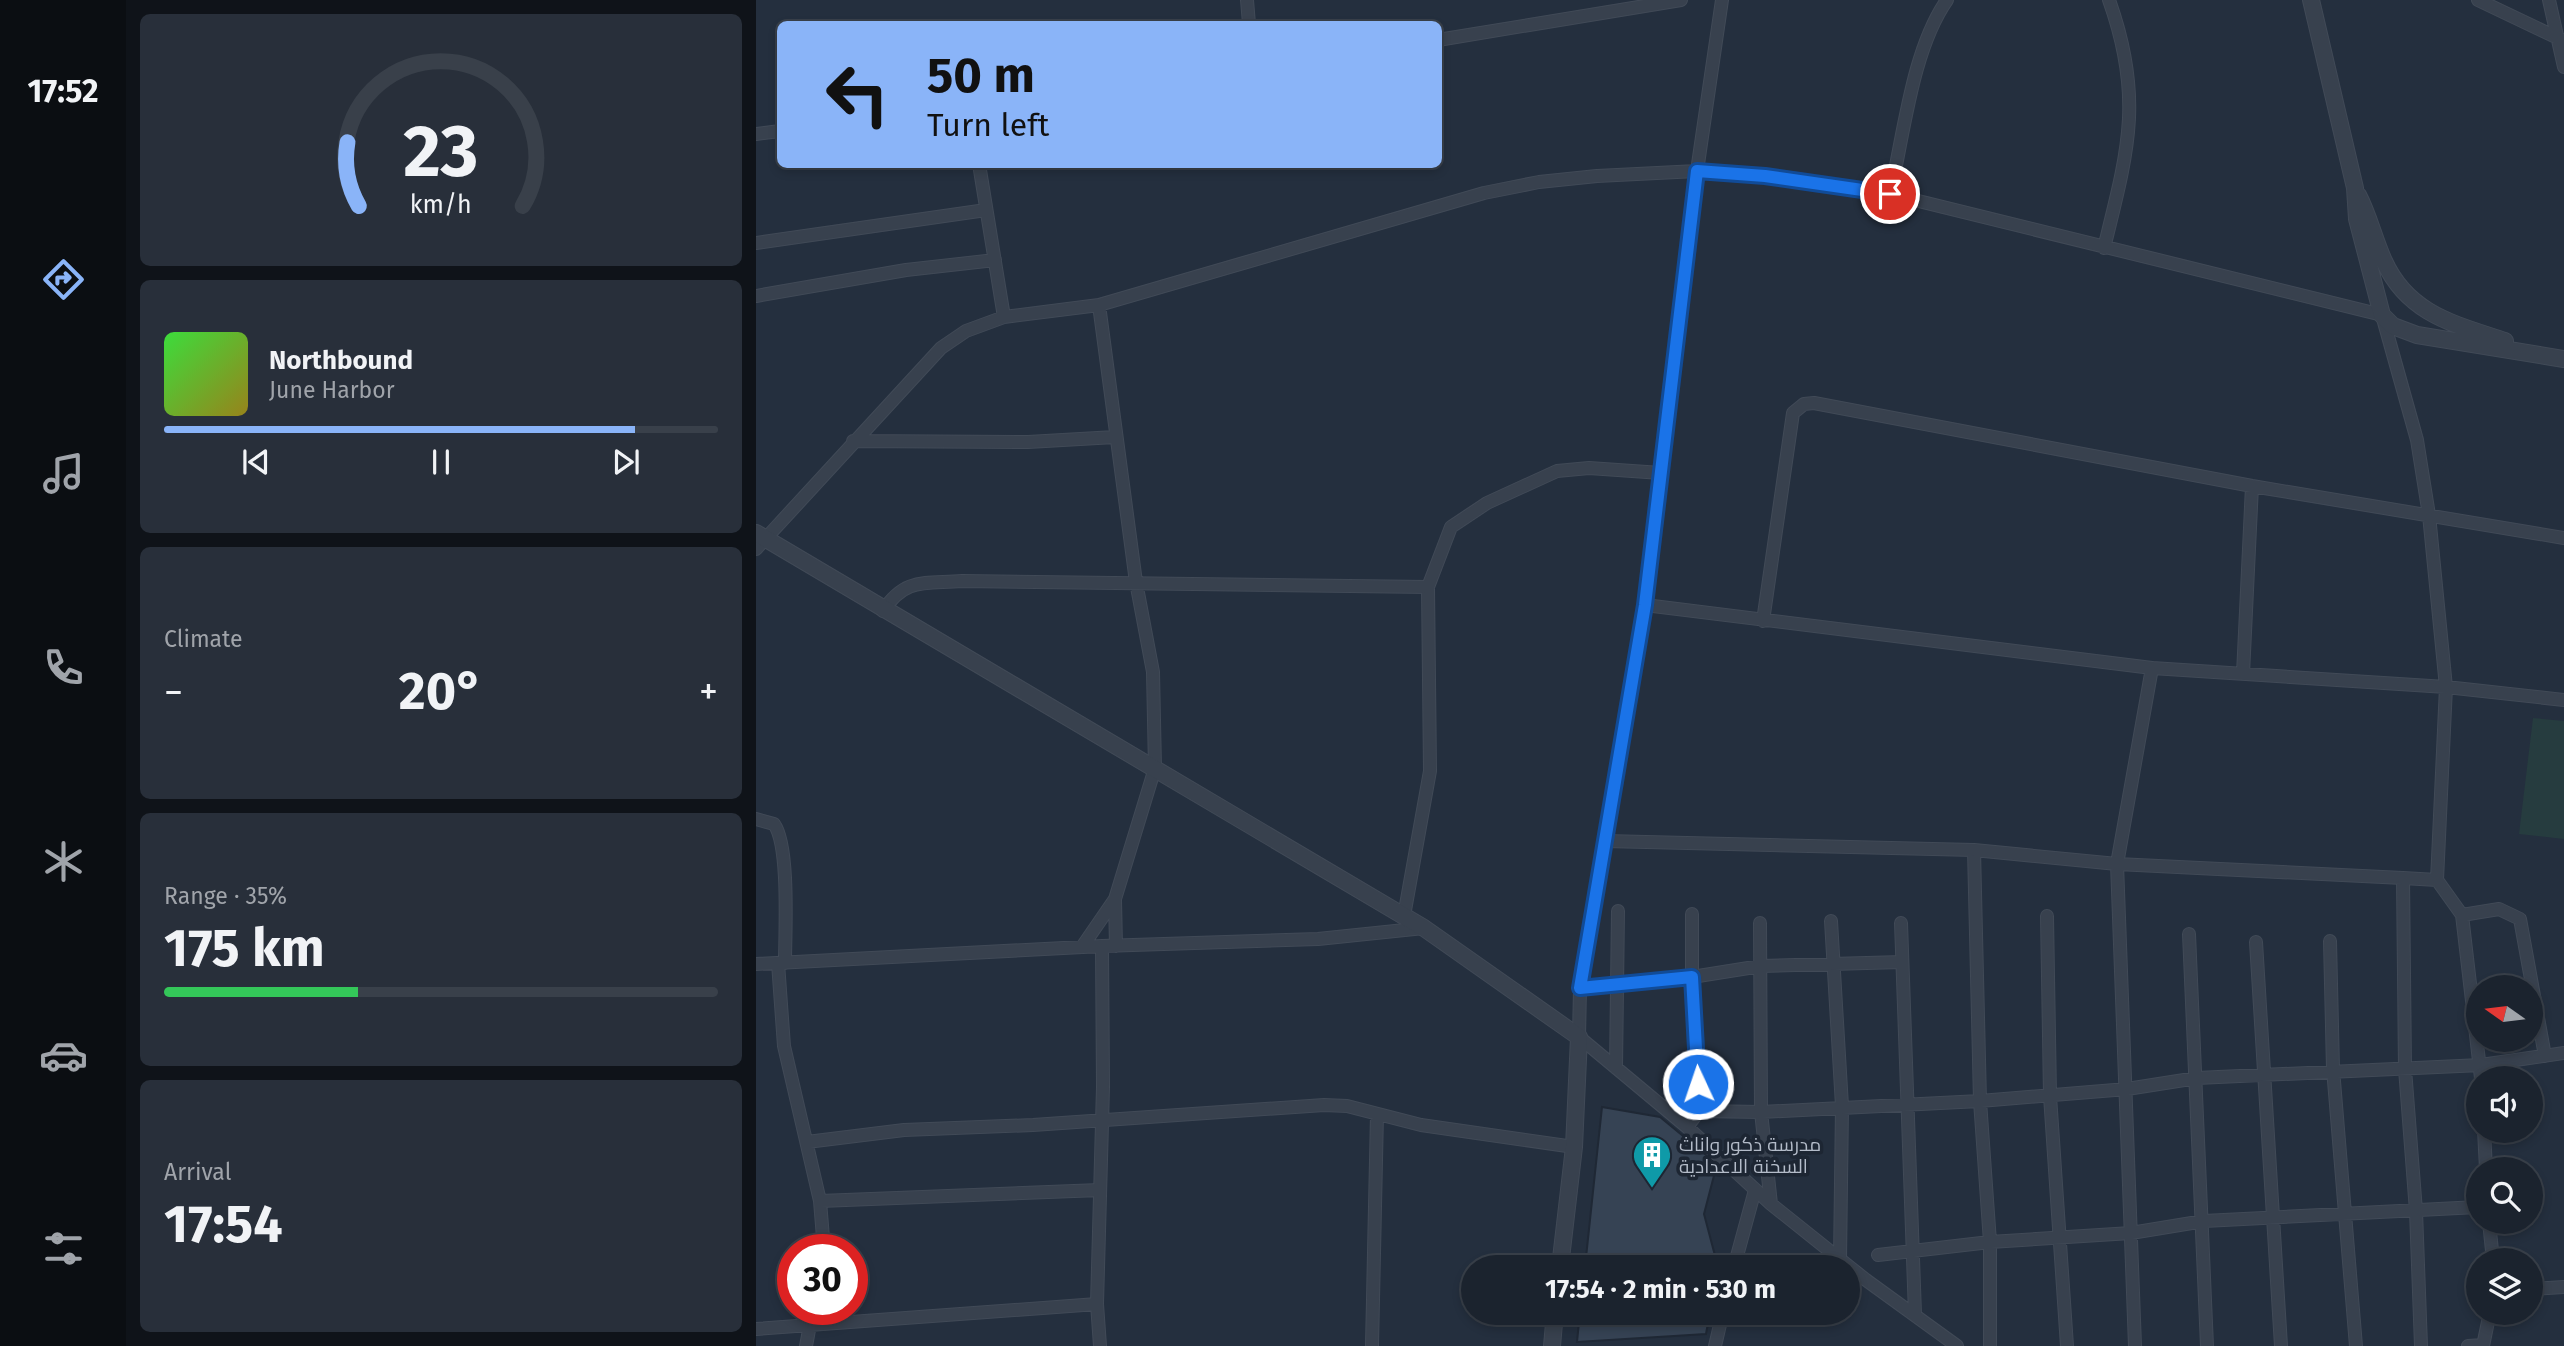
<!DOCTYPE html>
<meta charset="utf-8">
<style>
:root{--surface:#1b232e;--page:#282f3a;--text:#f1f3f6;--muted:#a0a4aa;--line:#39404a;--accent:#8ab4f8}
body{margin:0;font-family:"Fira Sans",Cairo,sans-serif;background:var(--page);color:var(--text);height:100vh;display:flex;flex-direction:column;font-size:26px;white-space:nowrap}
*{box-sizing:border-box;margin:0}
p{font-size:23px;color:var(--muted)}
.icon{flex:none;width:38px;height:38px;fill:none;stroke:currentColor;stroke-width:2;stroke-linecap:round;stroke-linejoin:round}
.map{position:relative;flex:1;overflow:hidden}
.panel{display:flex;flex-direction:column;gap:14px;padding:14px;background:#0f1319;width:630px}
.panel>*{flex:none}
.guide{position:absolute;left:21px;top:21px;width:665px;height:147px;border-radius:10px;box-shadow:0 4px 10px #0003,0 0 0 2px var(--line);background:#8ab4f8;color:#111;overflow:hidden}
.needle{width:46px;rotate:284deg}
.controls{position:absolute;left:1710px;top:975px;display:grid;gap:14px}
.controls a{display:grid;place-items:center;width:77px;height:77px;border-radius:50%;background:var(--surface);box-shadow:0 4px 10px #0003,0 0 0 2px var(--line);font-size:35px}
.speed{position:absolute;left:21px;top:1234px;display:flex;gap:14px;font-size:35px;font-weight:700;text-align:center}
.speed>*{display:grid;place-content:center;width:91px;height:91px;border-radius:50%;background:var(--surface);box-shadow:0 4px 10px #0003,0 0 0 2px var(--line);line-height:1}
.speed .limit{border:10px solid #d22;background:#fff;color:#111}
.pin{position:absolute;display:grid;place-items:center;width:60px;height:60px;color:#fff;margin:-30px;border:4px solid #fff;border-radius:50%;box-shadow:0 2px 7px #0007}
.me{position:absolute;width:77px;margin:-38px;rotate:357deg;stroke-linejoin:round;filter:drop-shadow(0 0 5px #0008)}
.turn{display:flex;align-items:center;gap:24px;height:147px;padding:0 35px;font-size:32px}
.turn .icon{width:91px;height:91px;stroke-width:2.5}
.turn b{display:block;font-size:49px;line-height:60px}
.big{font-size:52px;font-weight:700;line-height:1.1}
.panel .widget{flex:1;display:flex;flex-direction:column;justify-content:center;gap:10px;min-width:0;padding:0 24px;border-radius:10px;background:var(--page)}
.panel .dial{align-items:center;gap:0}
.dial svg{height:182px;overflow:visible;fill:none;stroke:var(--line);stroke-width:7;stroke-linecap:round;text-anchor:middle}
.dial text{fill:var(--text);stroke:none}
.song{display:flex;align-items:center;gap:21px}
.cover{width:84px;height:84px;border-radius:10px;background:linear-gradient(135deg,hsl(120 70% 55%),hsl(50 70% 35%))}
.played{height:7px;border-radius:4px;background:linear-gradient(90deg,var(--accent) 85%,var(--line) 85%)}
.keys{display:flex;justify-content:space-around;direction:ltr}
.heat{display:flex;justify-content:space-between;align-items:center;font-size:38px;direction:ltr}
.charge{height:10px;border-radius:5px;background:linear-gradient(90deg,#34c759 35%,var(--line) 0)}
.trip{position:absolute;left:705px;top:1255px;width:399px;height:70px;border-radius:35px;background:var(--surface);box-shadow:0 4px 10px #0003,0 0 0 2px var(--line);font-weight:700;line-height:70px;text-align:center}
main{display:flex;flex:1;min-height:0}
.tabs{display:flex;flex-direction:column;width:126px;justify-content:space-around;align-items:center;background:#0b0e12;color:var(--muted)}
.tabs .icon{width:49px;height:49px}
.tabs .on{color:var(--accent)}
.tabs b{font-size:32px;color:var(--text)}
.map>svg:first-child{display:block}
.green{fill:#263c3f}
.building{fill:#364354;stroke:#1f2835;stroke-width:2}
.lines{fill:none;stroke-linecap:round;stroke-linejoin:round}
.minor-casing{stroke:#414a57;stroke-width:14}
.tertiary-casing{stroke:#414a57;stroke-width:18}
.minor{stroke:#38414e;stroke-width:12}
.tertiary{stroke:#38414e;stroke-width:16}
.route-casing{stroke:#114b97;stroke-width:18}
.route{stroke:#1a73e8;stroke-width:12}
.labels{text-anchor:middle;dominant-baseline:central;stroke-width:7;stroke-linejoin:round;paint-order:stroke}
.poi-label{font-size:19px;fill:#b4bcc9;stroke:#1d2633;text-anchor:start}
</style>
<main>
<nav class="tabs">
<b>17:52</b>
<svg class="icon on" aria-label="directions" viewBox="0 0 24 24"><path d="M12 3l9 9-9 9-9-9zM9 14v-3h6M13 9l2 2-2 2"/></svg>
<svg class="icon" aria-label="music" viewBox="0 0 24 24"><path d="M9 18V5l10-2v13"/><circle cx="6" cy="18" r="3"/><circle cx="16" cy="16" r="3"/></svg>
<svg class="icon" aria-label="phone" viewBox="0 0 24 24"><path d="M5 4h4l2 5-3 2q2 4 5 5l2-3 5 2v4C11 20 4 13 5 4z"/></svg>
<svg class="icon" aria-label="climate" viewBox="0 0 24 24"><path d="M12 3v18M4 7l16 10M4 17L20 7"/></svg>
<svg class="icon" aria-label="car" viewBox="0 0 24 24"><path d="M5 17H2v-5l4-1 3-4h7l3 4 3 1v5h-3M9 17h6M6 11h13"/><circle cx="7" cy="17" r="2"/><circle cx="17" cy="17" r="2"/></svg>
<svg class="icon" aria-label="filters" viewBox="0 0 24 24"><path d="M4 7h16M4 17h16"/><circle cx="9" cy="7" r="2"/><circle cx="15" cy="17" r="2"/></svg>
</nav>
<section class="panel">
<div class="widget dial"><svg viewBox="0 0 100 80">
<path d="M14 69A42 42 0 1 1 86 69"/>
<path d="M14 69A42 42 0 0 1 9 41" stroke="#8ab4f8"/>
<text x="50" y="56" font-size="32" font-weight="700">23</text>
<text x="50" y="72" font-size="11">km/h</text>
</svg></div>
<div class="widget">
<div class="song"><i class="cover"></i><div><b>Northbound</b><p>June Harbor</p></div></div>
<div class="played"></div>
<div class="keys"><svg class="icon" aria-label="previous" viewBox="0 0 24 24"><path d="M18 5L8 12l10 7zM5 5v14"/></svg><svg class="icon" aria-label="pause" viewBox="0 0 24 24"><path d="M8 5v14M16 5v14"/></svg><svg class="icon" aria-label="next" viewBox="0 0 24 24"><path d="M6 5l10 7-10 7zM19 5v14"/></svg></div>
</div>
<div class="widget"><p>Climate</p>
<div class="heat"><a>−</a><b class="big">20°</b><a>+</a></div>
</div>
<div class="widget"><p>Range · 35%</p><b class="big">175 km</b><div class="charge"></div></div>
<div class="widget"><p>Arrival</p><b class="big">17:54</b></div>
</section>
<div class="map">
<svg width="1808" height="1346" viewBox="0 0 1808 1346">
<rect width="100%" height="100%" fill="#242f3e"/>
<path class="green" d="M1777 718 1808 721V839L1763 834Z"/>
<path class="building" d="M846 1107 904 1117 961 1164 948 1214 962 1267H829Z
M824 1312H954L950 1334 821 1342Z"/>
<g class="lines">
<g class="minor-casing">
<path id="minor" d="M491 0 493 24
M966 0 941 171 889 605 830 945 824 988 823 1037 931 1127 1015 1204 1110 1280 1201 1346
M1722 0 1808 41
M1793 0 1808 67
M682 40 925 0
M0 134 24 131
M223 164 248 317
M1134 194C1148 134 1156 50 1191 0
M0 243 230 210
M1348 248C1372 151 1388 98 1353 0
M0 296 150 270 239 260
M97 441 272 442 359 437
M0 549 185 348 210 331 248 317 343 305 728 193 783 182 841 176 941 171 1008 176 1134 194 1626 315 1661 440 1673 515 1690 687 1681 880
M889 605 1396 668 1690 687 1808 700
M127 611C149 577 169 584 206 581L672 587
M1007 621 1037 413 1048 404 1058 403 1496 486 1808 538
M1487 674 1496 486
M0 819 18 824C34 846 29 934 29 963
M849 841 1218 850 1361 864 1396 668
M1218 850 1224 1101 1234 1242V1346
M1647 878 1681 880 1706 915 1743 909 1764 919 1789 1056
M359 900 360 946
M1706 915 1725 1078
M648 916 674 771 672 587 695 527 731 503 801 471 833 468 905 473
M1291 916 1294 1096 1311 1346
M1075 921 1086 1106 1084 1260
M1004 923 1005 1112 1015 1204
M1145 923 1159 1314
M1433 934 1451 1346
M1574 941 1577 1069 1600 1346
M1500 942 1525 1346
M326 947 359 899 399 768 397 672 380 582 343 305
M22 963 28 1046 64 1201 68 1250
M0 964 346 946 562 939 668 928
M824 988 936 977 1005 966 1146 962
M860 1068 862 911
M943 1111 1005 1112 1224 1101 1371 1089 1441 1078 1725 1065 1808 1053
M931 1127 943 1111 936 977V914
M1728 1130 1730 1169
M51 1142 148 1130 277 1125 568 1105 591 1106 665 1125 818 1147
M64 1201 344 1190
M1733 1222 1737 1260
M1122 1255 1234 1242 1375 1233 1448 1221 1722 1207
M978 1267 999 1190
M1774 1289 1808 1287
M0 1329 341 1304
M50 1346 57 1309
M344 1346 341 1304 347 1087 346 946
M616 1346 621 1114
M959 1346 967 1312
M1379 1346 1361 864 1647 878 1649 1069 1660 1211 1665 1346
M1712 1346 1727 1345
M1727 1346 1734 1312"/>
</g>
<g class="tertiary-casing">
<path id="tertiary" d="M1555 0 1599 188 1601 219 1626 315 1637 326 1661 335 1808 359
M1602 195C1613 216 1618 239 1628 261 1652 314 1698 324 1749 341
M0 533 668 928 823 1037 818 1147 804 1267
M796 1346 799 1312"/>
</g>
<use href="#minor" class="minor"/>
<use href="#tertiary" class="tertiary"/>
</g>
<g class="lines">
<g class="route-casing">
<path id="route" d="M942 1084 936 977 824 988 889 605 941 171 1009 176 1134 194"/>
</g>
<use href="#route" class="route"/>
</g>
<defs>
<g id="building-pin" transform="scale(2.0125)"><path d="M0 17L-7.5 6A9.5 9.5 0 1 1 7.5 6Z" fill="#0f9aa8" stroke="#1d2633"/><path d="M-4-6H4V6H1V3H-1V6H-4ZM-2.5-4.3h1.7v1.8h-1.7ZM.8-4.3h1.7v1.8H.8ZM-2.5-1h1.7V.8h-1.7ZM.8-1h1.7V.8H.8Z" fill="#fff"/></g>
</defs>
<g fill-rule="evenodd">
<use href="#building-pin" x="896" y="1155"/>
</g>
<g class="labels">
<g class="poi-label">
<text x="923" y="1144">مدرسة ذكور واناث<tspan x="923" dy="22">السخنة الاعدادية</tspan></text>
</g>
</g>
</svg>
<div class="controls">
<a><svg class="needle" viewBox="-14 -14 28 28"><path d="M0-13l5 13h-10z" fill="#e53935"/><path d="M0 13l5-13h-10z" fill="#a0a4aa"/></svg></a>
<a><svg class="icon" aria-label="sound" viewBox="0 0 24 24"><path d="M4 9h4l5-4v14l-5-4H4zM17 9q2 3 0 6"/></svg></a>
<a><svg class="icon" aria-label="search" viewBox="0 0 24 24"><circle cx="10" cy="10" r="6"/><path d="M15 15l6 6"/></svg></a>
<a><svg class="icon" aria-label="layers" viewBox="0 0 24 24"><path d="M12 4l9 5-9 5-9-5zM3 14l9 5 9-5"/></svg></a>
</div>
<div class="speed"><div class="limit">30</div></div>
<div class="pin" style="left:1134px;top:194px;background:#d93025"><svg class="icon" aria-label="arrive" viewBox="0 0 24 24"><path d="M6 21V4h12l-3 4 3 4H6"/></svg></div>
<svg class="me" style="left:942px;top:1084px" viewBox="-20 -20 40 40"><circle r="17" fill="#1a73e8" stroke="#fff" stroke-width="3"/><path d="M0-11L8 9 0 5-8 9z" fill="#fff"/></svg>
<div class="trip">17:54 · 2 min · 530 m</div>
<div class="guide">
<div class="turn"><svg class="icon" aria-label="left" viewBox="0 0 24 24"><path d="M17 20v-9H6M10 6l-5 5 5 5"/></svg><div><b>50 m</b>Turn left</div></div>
</div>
</div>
</main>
